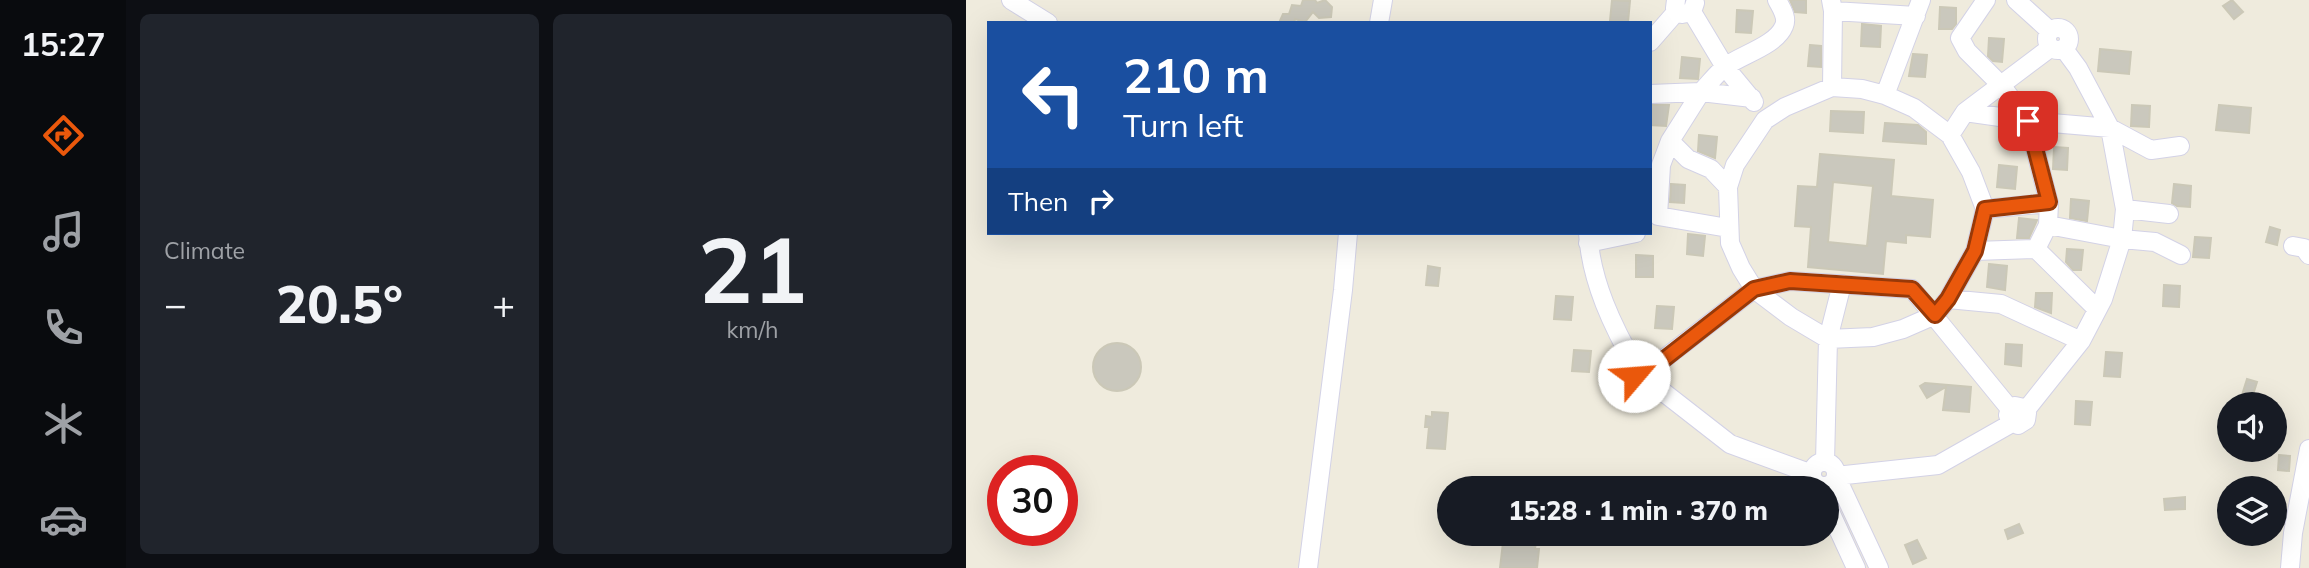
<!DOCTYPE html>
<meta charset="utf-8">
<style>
:root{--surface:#171b24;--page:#20242c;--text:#f1f3f6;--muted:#9ea1a6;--accent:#ea580c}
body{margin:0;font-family:Mulish,sans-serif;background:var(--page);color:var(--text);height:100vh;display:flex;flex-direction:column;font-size:26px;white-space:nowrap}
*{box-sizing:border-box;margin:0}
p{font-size:23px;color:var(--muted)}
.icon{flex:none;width:38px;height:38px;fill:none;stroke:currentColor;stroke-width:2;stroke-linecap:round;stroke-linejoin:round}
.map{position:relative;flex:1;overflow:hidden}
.details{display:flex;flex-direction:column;gap:14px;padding:14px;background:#0d0f14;width:840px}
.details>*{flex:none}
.guide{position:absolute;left:21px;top:21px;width:665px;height:214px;border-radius:0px;box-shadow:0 7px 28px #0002;background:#1a4fa0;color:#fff;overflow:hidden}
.buttons{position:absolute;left:1251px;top:392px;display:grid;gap:14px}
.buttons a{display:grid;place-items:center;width:70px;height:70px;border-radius:50%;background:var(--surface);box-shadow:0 7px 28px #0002;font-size:35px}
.speed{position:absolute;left:21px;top:455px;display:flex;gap:14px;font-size:35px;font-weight:700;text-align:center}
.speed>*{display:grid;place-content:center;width:91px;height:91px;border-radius:50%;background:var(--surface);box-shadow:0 7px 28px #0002;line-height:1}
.speed .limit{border:10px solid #d22;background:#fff;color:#111}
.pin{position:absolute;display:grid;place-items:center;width:60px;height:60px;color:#fff;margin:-30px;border-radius:14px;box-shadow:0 4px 10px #0006}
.me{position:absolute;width:77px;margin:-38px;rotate:63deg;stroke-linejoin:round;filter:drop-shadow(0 0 5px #0008)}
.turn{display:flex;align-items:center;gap:24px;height:147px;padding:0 21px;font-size:32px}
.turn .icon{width:91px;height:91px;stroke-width:2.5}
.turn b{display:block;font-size:49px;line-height:60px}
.then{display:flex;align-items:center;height:66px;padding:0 21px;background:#0003;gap:14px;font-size:26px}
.big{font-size:52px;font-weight:800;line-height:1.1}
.details .widget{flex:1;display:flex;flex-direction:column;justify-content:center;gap:10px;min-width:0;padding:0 24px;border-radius:10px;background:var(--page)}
.details .dial{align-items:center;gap:0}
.dial b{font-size:91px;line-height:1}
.heat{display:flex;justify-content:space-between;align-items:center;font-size:38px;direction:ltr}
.details .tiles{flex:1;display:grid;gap:14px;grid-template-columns:repeat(2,1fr)}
.trip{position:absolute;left:471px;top:476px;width:402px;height:70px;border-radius:35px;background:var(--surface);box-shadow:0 7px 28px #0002;font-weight:800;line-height:70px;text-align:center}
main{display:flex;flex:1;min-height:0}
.tab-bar{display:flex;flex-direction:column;width:126px;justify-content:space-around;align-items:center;background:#090b0e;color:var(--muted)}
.tab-bar .icon{width:49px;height:49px}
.tab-bar .on{color:var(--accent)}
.tab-bar b{font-size:32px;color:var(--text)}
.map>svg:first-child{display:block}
.building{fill:#cac8bd;stroke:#cbc8b7;stroke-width:2;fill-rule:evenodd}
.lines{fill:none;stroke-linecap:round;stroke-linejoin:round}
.minor-casing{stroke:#d3d2e6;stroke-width:20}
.minor{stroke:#fff;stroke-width:18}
.route-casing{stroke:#983908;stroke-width:18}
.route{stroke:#ea580c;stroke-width:12}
</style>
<main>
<nav class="tab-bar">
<b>15:27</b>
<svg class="icon on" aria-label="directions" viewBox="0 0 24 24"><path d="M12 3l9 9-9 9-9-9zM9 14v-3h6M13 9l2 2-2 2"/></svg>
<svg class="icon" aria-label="music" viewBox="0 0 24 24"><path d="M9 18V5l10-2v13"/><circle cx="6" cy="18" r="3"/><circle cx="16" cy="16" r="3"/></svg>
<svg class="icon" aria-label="phone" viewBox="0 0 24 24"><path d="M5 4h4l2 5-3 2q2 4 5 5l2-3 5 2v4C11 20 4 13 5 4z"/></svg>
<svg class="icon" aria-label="climate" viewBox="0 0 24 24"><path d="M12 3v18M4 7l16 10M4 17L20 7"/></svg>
<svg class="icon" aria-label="car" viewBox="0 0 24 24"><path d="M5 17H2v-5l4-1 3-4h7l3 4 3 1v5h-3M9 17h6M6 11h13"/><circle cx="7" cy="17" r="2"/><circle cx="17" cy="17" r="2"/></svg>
</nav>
<section class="details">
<div class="tiles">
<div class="widget"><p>Climate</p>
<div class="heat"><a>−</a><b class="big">20.5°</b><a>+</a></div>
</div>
<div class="widget dial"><b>21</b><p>km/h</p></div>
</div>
</section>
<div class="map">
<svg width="1343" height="568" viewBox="0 0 1343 568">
<rect width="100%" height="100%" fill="#efebdd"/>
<path class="building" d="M337 0H349L351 3 359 0 366 7 365 17 353 18 347 12 339 22 329 19 328 23H313L317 14H323L326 5 335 6Z
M646 0 664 1 662 22 644 21Z
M824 0H840V13L829 12Z
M1266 0 1277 12 1268 19 1257 6Z
M974 7 990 8V24L986 29H973Z
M771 10 787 11 785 33 770 32Z
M896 24 915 26 914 47 895 46Z
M1023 38 1038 39 1036 62 1027 61 1022 56Z
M844 45 855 46V67L842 66Z
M1134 49 1165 52 1163 74 1132 71Z
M947 54 961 55 959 77 943 76Z
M716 57 734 59 732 79 714 78Z
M1067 93 1082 94 1081 111 1068 110 1066 107Z
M685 105H703L700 126 684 125Z
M1166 105 1184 106 1183 127 1165 126Z
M1253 105 1285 108 1283 133 1250 130Z
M865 111 898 112 897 133 864 131Z
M919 123 952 125 960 132V144L917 141Z
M733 135 751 137 749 158 732 151Z
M1088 147 1102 148 1101 170 1087 169Z
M854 154 928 160 925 196 967 200 964 237 940 235V243L920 241 917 274 842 267 845 227 829 226 832 186 851 187ZM867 182 907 186 901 246 862 242Z
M1033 165 1051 167 1049 189 1031 187Z
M705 184 719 185 718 203 704 202Z
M1208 184 1225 186 1224 207 1211 206 1206 203Z
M1105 199 1123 201 1121 221 1104 218Z
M1053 218 1071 220 1063 238H1051Z
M1304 227 1314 230 1311 245 1300 242Z
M722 234 739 236 737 256 721 254Z
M1229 237 1245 238 1243 258 1227 257Z
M1101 249 1117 250 1115 270H1107L1100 262Z
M670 255 687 256V277H670Z
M1023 264 1041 266 1039 290 1021 287Z
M462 266 474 268 472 286 460 285Z
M1198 285 1214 286 1213 307 1197 306Z
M1070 293H1086L1085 313 1069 307Z
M590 296 607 297 605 320 588 319Z
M691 306 708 307 706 329 689 328Z
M127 367a24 24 0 1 1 48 0a24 24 0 1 1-48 0Z
M1040 344 1056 345 1055 366 1039 364Z
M608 350 625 351 623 372 606 371Z
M1140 352 1156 353 1154 377 1138 376Z
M1281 379 1291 382 1286 398 1276 395Z
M959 383 1005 387 1003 412 977 410 980 387 961 398 954 386Z
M1110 401 1126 402 1124 425 1109 424Z
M466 412 482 413 479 449 461 448 463 427H459L460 416 466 417Z
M1313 455 1324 456 1323 471 1312 470Z
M1219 497V509L1199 510 1198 499Z
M1053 524 1057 533 1042 539 1039 530Z
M538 534H571L569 549H573L571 568H534Z
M951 540 960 558 947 564 939 545Z"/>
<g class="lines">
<g class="minor-casing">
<path id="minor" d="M45 0 82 23
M710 0 709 8 716 14 726 12 729 3
M865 0 867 11 950 16
M1020 0 994 38 1001 51 1035 85 1062 121 1083 203 1082 225 1070 249
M1050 0 1084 31
M726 12 759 67 788 102
M413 23 417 0
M1081 39a11 11 0 1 1 22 0a11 11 0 1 1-22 0Z
M684 42 711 11
M866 87 896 89 919 95 948 108 984 135 1005 172 1019 209 1009 251 982 299 969 315 937 329 907 337 862 339 825 317 788 289 775 268 764 243 762 187 769 165 799 120 819 107Z
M866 87 867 11
M735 92 704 141 722 159 745 169 762 187
M684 94 735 92
M919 95 955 0
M786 98 735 92C743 84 750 74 759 67 774 55 810 46 818 26 822 17 815 8 811 0
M999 112 1062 121 1144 128 1185 150 1214 146
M984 135 999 112 1084 48
M704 141 695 165 692 216 762 228
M1019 209 1083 203
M1159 209 1203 214
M1082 225 1156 239 1189 242 1215 255
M622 233C625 282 647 327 671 369
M622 243 670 233
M1327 246 1338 248 1343 255
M1009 251 1070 249 1131 309
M982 299 1035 304 1115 341
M668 376a11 11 0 1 1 22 0a11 11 0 1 1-22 0Z
M686 368 788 289 824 281 946 289 1044 409 1042 415 1044 421 1052 425 1060 420 1061 413 1058 408 1049 406 1044 409
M687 384 764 444 846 474
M1060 410 1115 341 1137 299 1156 239 1159 209 1144 128 1112 68 1098 49
M859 462 862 339 876 284
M846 474a12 12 0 1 1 24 0a12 12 0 1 1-24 0Z
M861 505 890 568
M342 568 377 290 382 233
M913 568 870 476 972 465 1046 423
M1324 568 1327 533 1343 449"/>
</g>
<use href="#minor" class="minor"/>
</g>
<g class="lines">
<g class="route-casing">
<path id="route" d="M668 376 673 367 680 365 687 368 788 289 824 281 946 289 969 315 982 299 1009 251 1019 209 1083 202 1062 121"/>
</g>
<use href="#route" class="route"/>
</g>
</svg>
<div class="buttons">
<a><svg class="icon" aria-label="sound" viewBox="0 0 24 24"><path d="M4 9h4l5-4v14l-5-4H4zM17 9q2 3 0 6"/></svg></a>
<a><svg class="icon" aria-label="layers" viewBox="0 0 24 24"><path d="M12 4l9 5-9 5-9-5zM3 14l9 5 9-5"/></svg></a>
</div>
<div class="speed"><div class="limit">30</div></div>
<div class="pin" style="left:1062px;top:121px;background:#d93025"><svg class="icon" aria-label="arrive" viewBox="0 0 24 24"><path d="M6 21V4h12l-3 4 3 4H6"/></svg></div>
<svg class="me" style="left:668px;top:376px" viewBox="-20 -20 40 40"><circle r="19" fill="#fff"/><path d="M0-13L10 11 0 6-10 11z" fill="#ea580c"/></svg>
<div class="trip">15:28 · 1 min · 370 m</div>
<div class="guide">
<div class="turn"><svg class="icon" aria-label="left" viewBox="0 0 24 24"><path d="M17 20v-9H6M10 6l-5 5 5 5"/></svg><div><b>210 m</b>Turn left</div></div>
<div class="then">Then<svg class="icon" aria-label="right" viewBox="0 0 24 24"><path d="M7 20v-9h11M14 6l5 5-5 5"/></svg></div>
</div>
</div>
</main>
